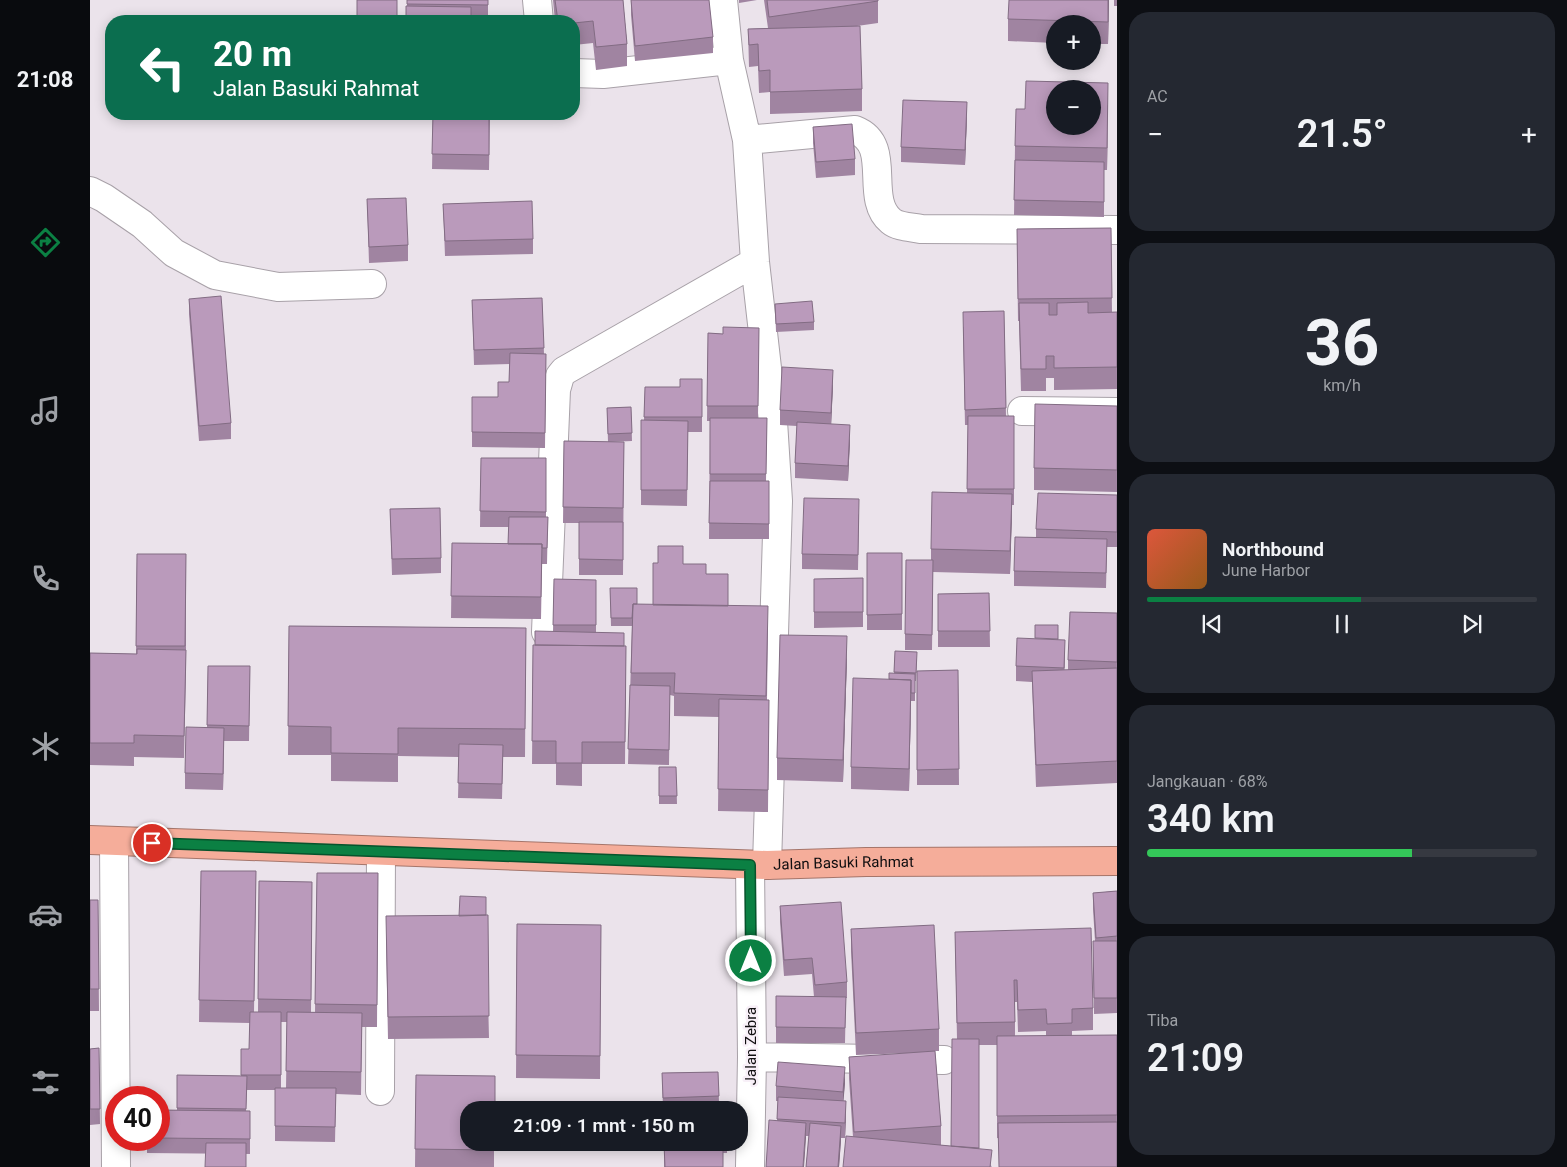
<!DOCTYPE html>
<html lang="id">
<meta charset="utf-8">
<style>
:root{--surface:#171b24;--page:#242831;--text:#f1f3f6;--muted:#9ea1a6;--line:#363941;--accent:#0b8043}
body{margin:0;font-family:Roboto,sans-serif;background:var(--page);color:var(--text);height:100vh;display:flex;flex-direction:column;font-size:19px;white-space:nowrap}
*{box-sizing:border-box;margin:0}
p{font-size:16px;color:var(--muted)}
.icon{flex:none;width:28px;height:28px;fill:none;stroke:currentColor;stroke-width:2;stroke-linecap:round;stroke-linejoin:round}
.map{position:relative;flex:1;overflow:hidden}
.side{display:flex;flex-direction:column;gap:12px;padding:12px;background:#0d0f14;width:450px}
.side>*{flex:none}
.hud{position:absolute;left:15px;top:15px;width:475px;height:105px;border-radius:20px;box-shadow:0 2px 12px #0003;background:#0b6e4f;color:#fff;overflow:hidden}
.buttons{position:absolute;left:956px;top:15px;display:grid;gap:10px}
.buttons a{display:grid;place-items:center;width:55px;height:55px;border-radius:50%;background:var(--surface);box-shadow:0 2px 12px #0003;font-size:25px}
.speed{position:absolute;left:15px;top:1086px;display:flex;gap:10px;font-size:25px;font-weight:700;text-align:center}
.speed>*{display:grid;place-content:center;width:65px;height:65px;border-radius:50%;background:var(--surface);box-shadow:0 2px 12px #0003;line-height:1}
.speed .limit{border:8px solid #d22;background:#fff;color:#111}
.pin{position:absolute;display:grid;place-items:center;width:42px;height:42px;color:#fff;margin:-21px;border:2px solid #fff;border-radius:50%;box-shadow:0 1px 5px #0007}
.me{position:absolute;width:55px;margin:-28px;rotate:0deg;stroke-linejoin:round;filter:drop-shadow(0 0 4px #0008)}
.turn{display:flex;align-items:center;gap:18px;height:105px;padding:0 25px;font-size:22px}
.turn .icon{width:65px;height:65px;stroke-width:2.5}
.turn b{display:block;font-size:35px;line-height:42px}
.big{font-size:38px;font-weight:600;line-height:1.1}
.side .card{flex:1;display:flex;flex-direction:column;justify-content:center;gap:8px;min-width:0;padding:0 18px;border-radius:20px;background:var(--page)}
.side .dial{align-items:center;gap:0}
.dial b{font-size:65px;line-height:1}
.song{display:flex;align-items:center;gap:15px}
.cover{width:60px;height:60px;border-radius:8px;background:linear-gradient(135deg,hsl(10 70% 55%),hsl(30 70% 35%))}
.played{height:5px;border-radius:2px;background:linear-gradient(90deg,var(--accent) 55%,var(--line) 55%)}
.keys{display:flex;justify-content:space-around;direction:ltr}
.heat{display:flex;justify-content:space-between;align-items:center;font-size:28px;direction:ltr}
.charge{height:8px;border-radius:4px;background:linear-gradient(90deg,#34c759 68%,var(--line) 0)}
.trip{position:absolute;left:370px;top:1101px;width:288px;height:50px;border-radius:20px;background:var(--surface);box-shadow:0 2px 12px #0003;font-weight:600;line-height:50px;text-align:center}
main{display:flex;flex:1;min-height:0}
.dock{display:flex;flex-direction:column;width:90px;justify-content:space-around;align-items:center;background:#090b0e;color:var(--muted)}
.dock .icon{width:35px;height:35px}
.dock .active{color:var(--accent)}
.dock b{font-size:22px;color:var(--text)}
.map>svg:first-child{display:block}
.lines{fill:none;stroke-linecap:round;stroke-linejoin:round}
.minor-casing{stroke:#a8a1a8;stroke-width:30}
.highway-casing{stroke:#a5756a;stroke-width:30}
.minor{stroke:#fff;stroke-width:28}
.highway{stroke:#f5ad9a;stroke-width:28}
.wall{fill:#a084a1;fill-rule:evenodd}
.shaded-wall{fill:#826c83}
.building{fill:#ba9abb;stroke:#826c83;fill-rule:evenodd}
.route-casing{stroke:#07532c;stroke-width:12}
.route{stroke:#0b8043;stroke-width:9}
.labels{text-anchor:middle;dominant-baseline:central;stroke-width:5;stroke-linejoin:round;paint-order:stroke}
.street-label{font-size:15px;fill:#100e10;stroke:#f8f0f8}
</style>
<main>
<nav class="dock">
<b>21:08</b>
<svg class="icon active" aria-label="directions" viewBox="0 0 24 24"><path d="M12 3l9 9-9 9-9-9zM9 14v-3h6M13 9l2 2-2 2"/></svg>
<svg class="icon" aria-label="music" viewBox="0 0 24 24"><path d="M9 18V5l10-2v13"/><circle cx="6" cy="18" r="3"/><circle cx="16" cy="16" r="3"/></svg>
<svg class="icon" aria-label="phone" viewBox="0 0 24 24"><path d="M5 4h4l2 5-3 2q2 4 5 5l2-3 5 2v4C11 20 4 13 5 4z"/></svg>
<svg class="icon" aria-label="climate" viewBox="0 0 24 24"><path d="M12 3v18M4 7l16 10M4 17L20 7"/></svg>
<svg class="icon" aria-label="car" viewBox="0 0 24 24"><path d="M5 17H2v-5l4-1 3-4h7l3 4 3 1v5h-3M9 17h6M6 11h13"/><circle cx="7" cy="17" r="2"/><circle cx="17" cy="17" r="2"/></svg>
<svg class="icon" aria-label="filters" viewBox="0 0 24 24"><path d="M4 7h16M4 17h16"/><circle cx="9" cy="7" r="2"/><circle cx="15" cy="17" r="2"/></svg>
</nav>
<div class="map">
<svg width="1027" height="1167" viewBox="0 0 1027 1167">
<rect width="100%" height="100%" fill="#ebe3eb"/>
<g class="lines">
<g class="minor-casing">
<path id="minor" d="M447 0 449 21
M633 0 639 60 657 140 665 262 683 421 688 501 677 865
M484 73 513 74 639 60
M657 140 765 130C804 145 773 198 801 221 808 227 822 227 831 229L1027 230
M0 191 14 198 52 224 84 253 125 275 188 287 282 284
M932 411 1027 412
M456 632 466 390 470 376 474 371 665 262
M24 841 26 1167
M662 1057 854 1060
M290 1091 291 851
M660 1167 662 1057 660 865"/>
</g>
<g class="highway-casing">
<g id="highway">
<path id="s1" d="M0 840 677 865 776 862 1027 861"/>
</g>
</g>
<use href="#minor" class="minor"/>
<use href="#highway" class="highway"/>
</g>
<path class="wall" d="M317 0H398V20H381L317 6Z
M463 0H533L537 44V66L506 70 503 43 484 45V21H465Z
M541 0 623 37V53L545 61 541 15Z
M649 0H667L649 3Z
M674 0H788V23L767 26 772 89V111L680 114V92L669 93 668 66 659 67 658 29 678 28Z
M1019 0 1018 44H1002V24H965V43L918 41V19Z
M1024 0H1027V6H1024Z
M1018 105 1017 170H1014V217L924 215 925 146 935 109Z
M343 114H400L399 170 342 169Z
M877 117 875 165 811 162V147Z
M723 127 765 159V175L726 178 723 143Z
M277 199 318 245V261L279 263Z
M353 204 443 239V254L355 256Z
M1021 228 1022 312H1027V389L964 390V378H956V391H931L929 321H928L927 229Z
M452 298 454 354H456L455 448 382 447V397H408L419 382 420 364 384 365 382 300Z
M99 299 141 423V439L109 441 99 314Z
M685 304 724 322V330L686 332Z
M914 311 916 416H924V505H922L920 574 843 572 842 650H815V634L841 560V549L877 493 878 425H875L873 327Z
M669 328 668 418H677L676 481H679V539H619L620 421H617L618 333 633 334Z
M612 379V432H598L597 506 551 505V420H554L555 387H590Z
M743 385 741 424 760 440 758 481 705 478V463L707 426 690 425V410Z
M1027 406V492L944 490V468Z
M541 407 542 441 519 442H534L533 575H489V523H473L474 441 518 442 517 408Z
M391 458H456V517H458L457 564H452L451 619 361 618 362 543 418 544 419 527H390Z
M1027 495V547H1017L1016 588 924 586V571L946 538V529Z
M300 509 351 558V573L302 575Z
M769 514 768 570 712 569V554Z
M777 553H812V630H777Z
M47 554H96V672L94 758 44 757V766L0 765V653L46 654Z
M593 564 616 574 638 606 678 629 677 700H679L678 812 628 811 629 717 584 716V696L580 695 579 765 538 764 542 626H521L520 588 547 604 563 605Z
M773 578V627L724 628V579Z
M464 579 506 580V633L534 646H536L535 764H492V786L466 785V764H442L443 645H445L463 632Z
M899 593 900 647H848V594Z
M1027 613V783L946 787 942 682 926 681V666L968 639 975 655 974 670H978V660Z
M199 626 436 628 435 757H413L412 799 368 798 369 757 308 756V782L241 781V755H198Z
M805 651 827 660 826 681H825V701H821L819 791 761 789V767L799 679 804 674Z
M757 658 753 782 687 780V758Z
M118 666H160L159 741H134L133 790 95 789V773L117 727Z
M868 670 869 785H827V671Z
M569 767H586L587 804H569Z
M111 871H166L164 1012H168L169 881 222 882 221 1012H225L227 873H288L287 1027H272L271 1095 246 1094 245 1142 185 1141V1090H157L156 1111H160V1154L57 1153V1140H69V1110H87V1075L151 1076V1049H159L160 1023 109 1022ZM191 1022H197L196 1088H191Z
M1027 891V1013L1004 1014 1003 941H1005L1003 909V893Z
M0 900H8L9 1011H0Z
M690 906 757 982V998H756L755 1043H686V996L724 997 722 974 694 976 690 922Z
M396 915 399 1038 298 1039 296 939Z
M427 924 511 925 510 1079 426 1078Z
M761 929 849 1029V1051H845L851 1126V1145L861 1146 867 1039 865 932 1003 1008V1030L982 1031V1036L1027 1035V1167L907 1138V1045H889V1148L902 1167 763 1137 759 1079V1057L821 1053 766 1055 761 951ZM925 1002H927L928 1032 956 1031V1036H925Z
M0 1040V1049L9 1048 10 1124 0 1125Z
M628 1072 629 1103 637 1110H573L572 1073Z
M326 1075 404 1142V1167H325Z
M755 1083 753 1101 756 1116 755 1138H751L749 1167H716L719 1136H716L687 1121 688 1101H686V1086Z
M577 1142H637V1153H633V1167H574V1144H578Z"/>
<path class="shaded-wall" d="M1018 0H1019L1018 44Z
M1018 83V105L1017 170V148Z
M877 102V117L875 165V150Z
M743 370V385L741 428V413Z
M760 425V440L758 481V466Z
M922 494V516L920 574V551Z
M757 636V658L753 782V760Z
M975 640V655L974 683V668Z
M821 680V702L819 791V769Z
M134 728V743L133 790V774Z
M755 1067V1083L753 1107V1092Z
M756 1101V1116L755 1138V1123Z
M716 1123V1138L714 1167H713Z
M751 1126V1141L749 1167H748Z"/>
<path class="building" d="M267 0H307V21H267Z
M317 0H398V5L317 4Z
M465 0H533L537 44 506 47 503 21 484 23V21H468Z
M541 0H619L623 37 545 46Z
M677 0H788V1L679 17Z
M919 0H1018V22L918 19Z
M316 6 381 7V21H316Z
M770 26 772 89 680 92V70L669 71 668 44 659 45 658 29Z
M936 81 1018 83 1017 148 925 146 926 109H935ZM965 89H1002V126H965Z
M813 100 877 102 875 150 811 147Z
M343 114H399V155L342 154Z
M762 124 765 159 726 162 723 127Z
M925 160 1014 162V202L924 200Z
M316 198 318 245 279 247 277 199Z
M442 201 443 239 355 241 353 204Z
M1021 228 1022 298 928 299 927 229Z
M131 296 141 423 109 426 99 299Z
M452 298 454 348 384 350 382 300Z
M722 301 724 322 686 324 685 304Z
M998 302V313L1027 312V367L964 368V356H956V369H931L929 303H959V315H967V303Z
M914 311 916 408 875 410 873 312Z
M633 327 669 328 668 406H617L618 333 633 334Z
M420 353 456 354 455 433 382 432V397H408V382H419Z
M692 367 743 370 741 413 690 410Z
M590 379H612V417H554L555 387H590Z
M945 404 1027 406V470L944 468Z
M541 407 542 433 518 434 517 408Z
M878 416H924V489H877Z
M620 418H677L676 474H620Z
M551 420 598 421 597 490H551Z
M707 422 760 425 758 466 705 463Z
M474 441 534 442 533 508 473 507Z
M391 458H456V512L390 511Z
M620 481H679V524L619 523Z
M842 492 922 494 920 551 841 549Z
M948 493 1027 495V532L946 529Z
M714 498 769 499 768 555 712 554Z
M350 508 351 558 302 559 300 509Z
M419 517H458L457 548H452V544H418Z
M489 522H533V560L489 559Z
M925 537 1017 539 1016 573 924 571Z
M362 543 452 544 451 597 361 596Z
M568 546H593V564H616V574H638V606L563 605V563H568Z
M777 553H812V614L777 615Z
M47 554H96L95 646H46Z
M816 560H843L842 635 815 634Z
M773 578V612H724V579Z
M464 579 506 580V625H463Z
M520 588H547V604H543L542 618H521Z
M899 593 900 631H848V594Z
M543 604 678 606 676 696 584 693 585 673H541Z
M980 612 1027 613V662L978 660Z
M945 625H968V639L945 638Z
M199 626 436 628 435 729 308 728V754L241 753V727L198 726Z
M445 631 534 633V646L445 645Z
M690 635 757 636 753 760 687 758Z
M927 638 975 640 974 668 926 666Z
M443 645 536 646 535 742H492V763H466V741H442Z
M47 649 96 650 94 736 44 735V743H0V653L47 654Z
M805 651 827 652 826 673 804 672Z
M118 666H160L159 726 117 725Z
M1027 668V761L946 765 942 671Z
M868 670 869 769 827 770V671Z
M799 673 825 674V693H821V680L799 679Z
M763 678 821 680 819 769 761 767Z
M540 685 580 686 579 750 538 749Z
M629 699 679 700 678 790 628 789Z
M96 727 134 728 133 774 95 773Z
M369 744 413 745 412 784 368 783Z
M569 767H586L587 796H569Z
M111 871H166L164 1001 109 1000Z
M227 873H288L287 1005 225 1004Z
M169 881 222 882 221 1000 168 999Z
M1027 891V936L1006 938 1003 893Z
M370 896 396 897V915L369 916Z
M0 900H8L9 989H0Z
M751 902 757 982 725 985 722 958 694 960 690 906Z
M398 915 399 1016 298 1017 296 916Z
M427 924 511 925 510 1056 426 1055Z
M844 925 849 1029 766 1033 761 929Z
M1001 928 1003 1008 982 1009V1023L957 1024 956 1009 928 1010 927 980H924L925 1022 867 1023 865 932Z
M1003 941H1027V998H1004Z
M686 996 756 997 755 1028 686 1027Z
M160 1012H191V1075H151V1049H159Z
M197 1012 272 1013 271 1072 196 1071Z
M1027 1035V1115L907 1116V1036Z
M862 1039H889V1148L861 1146Z
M9 1048 10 1109H0V1049Z
M845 1051 851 1126 764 1132 759 1057Z
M688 1062 755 1067 753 1092 686 1086Z
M628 1072 629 1096 573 1098 572 1073Z
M87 1075 157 1076 156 1109 87 1108Z
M326 1075 405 1076V1110H379V1142H404V1150L325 1149Z
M185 1088H246L245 1127 185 1126Z
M688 1097 756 1101 755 1123 687 1119Z
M636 1102 637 1110H577V1104Z
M69 1110 160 1111V1139L69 1138Z
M679 1120 716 1123 713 1167H676Z
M1027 1122V1167H909L908 1123Z
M720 1123 751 1126 748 1167H716Z
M756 1136 902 1150 900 1167H753Z
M116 1143H156V1167H115Z
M633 1143V1167H575L574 1144Z"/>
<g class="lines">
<g class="route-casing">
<path id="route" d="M62 843 660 865 661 961"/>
</g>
<use href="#route" class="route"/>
</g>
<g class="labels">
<g class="street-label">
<text stroke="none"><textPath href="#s1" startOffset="754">Jalan Basuki Rahmat</textPath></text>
<text transform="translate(661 1046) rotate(-90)">Jalan Zebra</text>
</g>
</g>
</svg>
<div class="buttons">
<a>+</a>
<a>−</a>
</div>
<div class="speed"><div class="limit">40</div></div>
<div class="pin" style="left:62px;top:843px;background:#d93025"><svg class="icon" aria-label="arrive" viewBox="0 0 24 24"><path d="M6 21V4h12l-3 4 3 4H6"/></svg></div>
<svg class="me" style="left:661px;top:961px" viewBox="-20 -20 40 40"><circle r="17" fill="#0b8043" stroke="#fff" stroke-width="3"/><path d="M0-11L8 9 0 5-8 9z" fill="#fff"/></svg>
<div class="trip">21:09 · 1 mnt · 150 m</div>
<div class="hud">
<div class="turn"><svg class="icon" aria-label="left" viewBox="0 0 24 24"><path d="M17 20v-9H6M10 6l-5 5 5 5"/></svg><div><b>20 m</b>Jalan Basuki Rahmat</div></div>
</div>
</div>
<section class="side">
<div class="card"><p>AC</p>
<div class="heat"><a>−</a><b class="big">21.5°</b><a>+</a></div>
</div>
<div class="card dial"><b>36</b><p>km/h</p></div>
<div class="card">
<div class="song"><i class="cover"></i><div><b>Northbound</b><p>June Harbor</p></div></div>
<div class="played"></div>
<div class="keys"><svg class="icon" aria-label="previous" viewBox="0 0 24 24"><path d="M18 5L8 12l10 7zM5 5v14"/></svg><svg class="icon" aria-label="pause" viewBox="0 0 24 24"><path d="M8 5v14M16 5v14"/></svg><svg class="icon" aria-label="next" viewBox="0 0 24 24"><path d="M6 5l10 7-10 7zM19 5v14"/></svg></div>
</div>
<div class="card"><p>Jangkauan · 68%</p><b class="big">340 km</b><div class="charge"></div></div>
<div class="card"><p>Tiba</p><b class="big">21:09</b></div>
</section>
</main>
